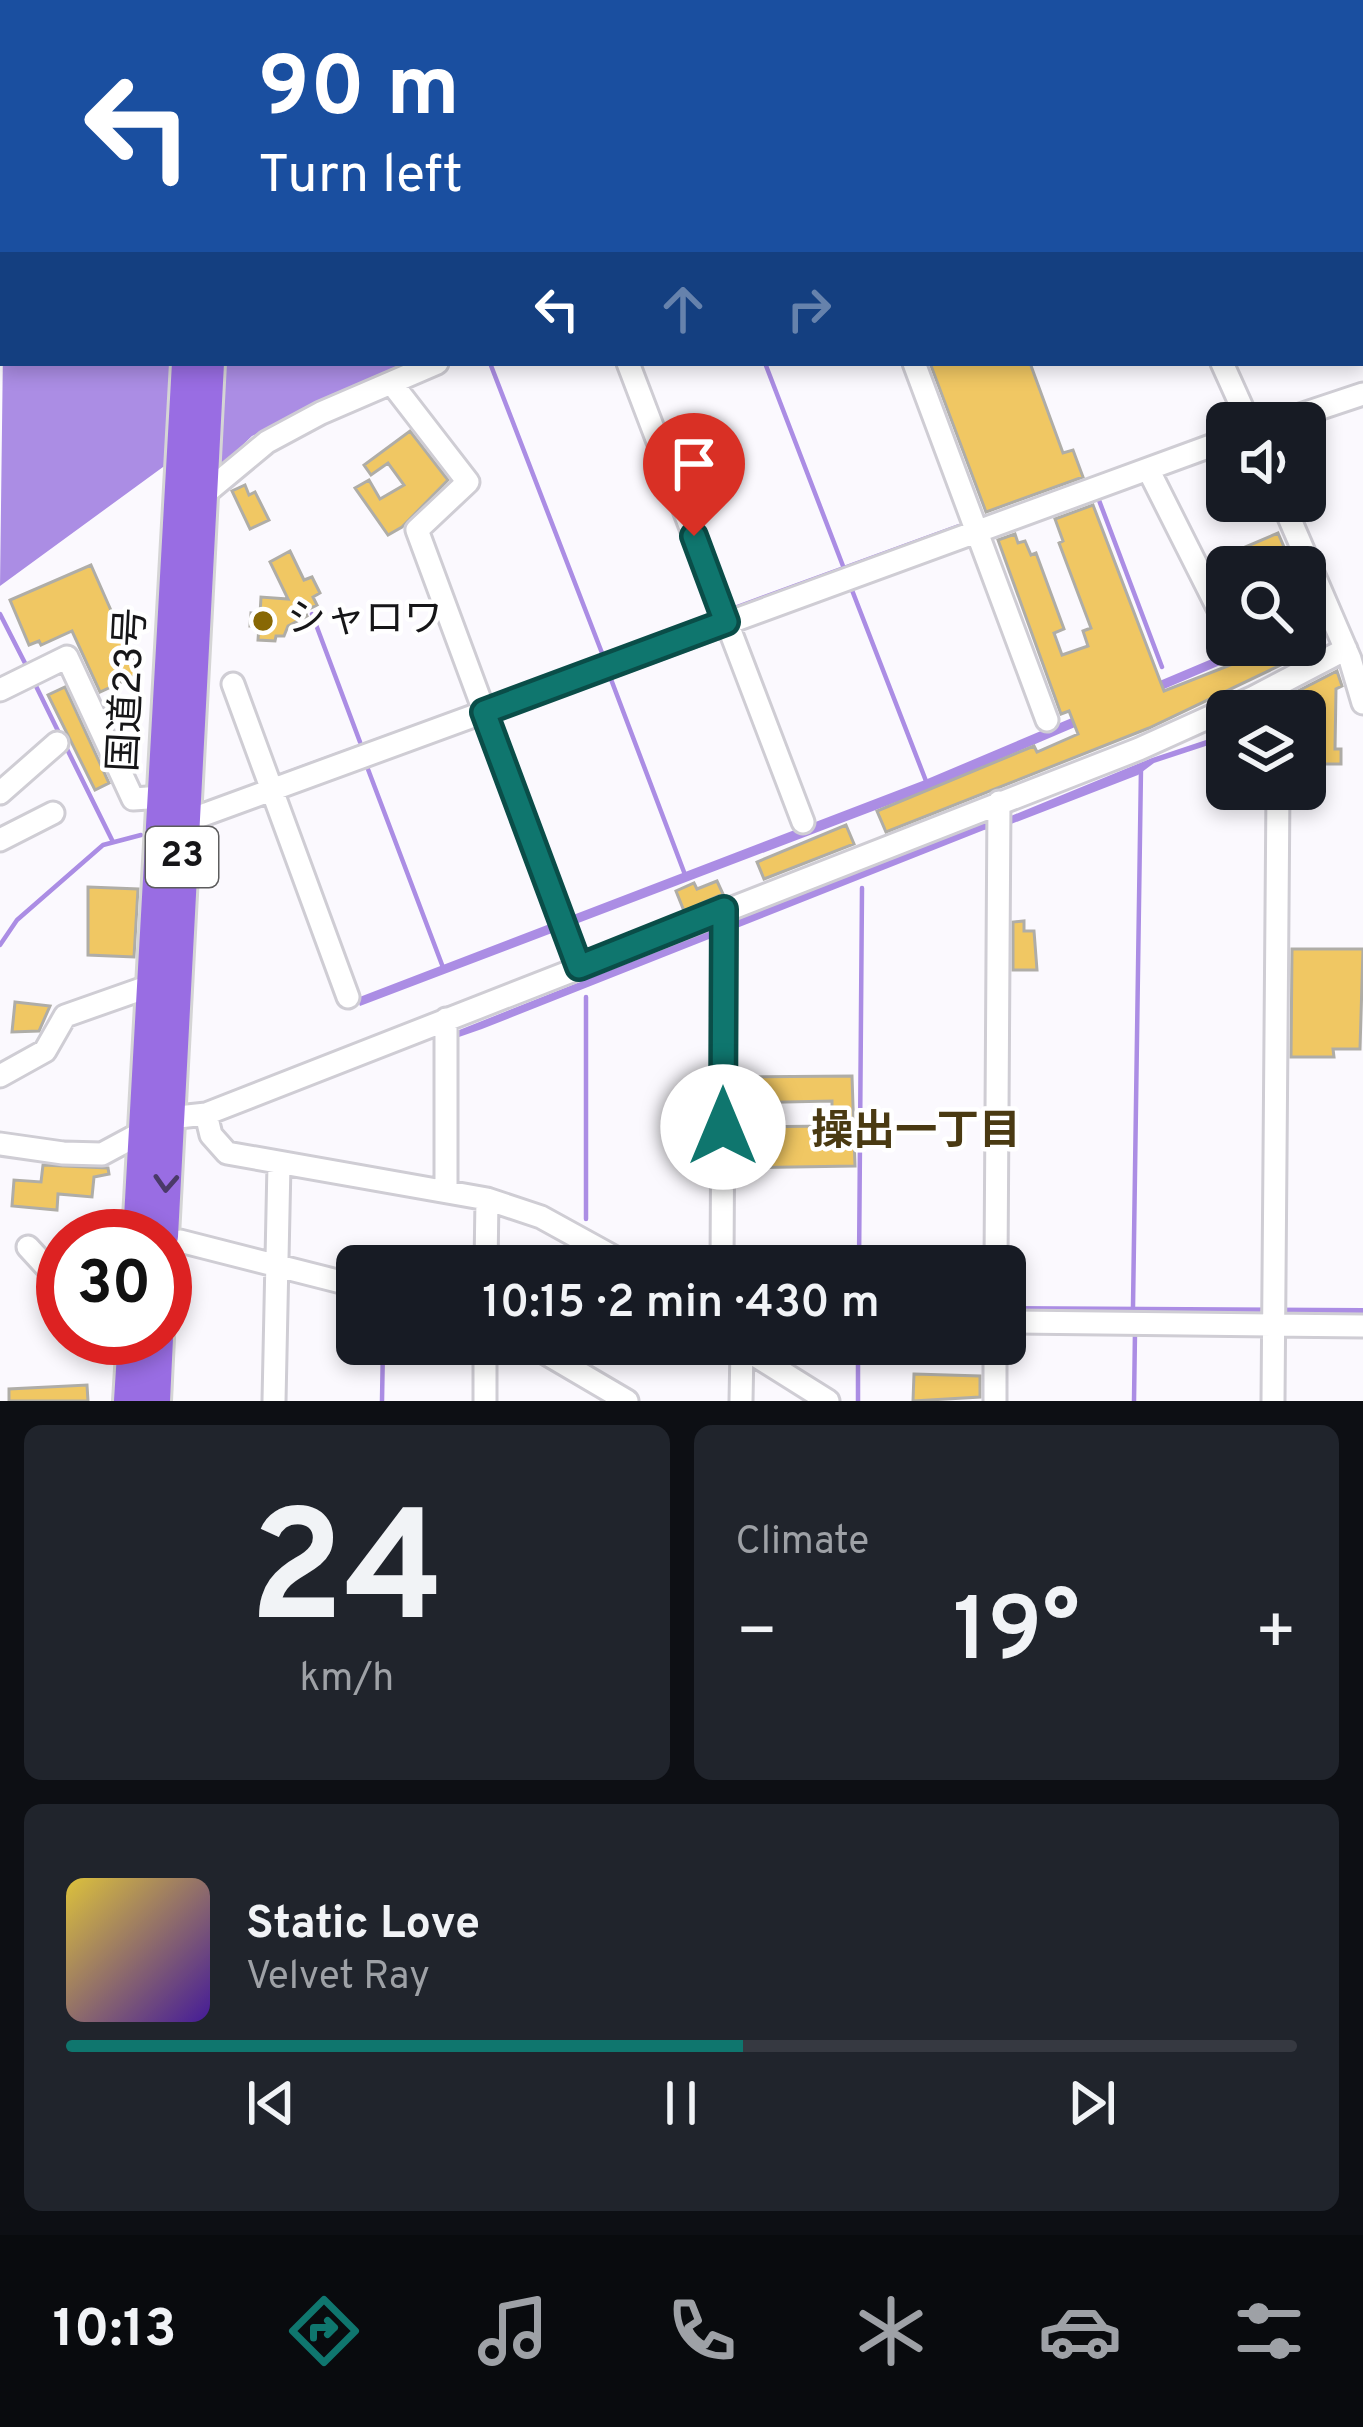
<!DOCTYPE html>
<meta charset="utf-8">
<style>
:root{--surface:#171b24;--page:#20242c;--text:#f1f3f6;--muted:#9ea1a6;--line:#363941;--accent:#0f766e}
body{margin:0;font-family:Overpass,"Noto Sans JP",sans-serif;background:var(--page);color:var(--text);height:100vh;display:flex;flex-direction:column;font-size:45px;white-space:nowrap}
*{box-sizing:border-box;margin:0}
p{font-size:39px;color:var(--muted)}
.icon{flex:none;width:66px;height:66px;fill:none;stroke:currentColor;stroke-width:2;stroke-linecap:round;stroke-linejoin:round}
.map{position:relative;height:1401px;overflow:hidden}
.details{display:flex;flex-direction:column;gap:24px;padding:24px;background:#0d0f14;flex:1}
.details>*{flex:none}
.banner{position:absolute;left:0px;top:0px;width:1365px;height:366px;box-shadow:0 6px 18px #0003;background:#1a4fa0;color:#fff;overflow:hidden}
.tools{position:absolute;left:1206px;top:402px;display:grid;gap:24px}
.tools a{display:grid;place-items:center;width:120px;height:120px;border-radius:18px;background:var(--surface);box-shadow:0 6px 18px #0003;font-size:60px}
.speed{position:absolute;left:36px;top:1209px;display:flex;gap:24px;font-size:60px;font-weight:700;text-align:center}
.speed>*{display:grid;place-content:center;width:156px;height:156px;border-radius:50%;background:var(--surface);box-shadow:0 6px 18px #0003;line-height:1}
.speed .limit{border:18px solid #d22;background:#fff;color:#111}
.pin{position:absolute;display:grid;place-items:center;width:102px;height:102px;color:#fff;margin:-123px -51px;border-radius:50% 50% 50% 0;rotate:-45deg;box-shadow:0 0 12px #0007}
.pin .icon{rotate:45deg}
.me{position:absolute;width:132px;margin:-66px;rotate:0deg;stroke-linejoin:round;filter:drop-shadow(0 0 9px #0008)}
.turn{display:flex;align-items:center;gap:42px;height:252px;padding:0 60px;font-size:54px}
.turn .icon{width:156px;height:156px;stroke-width:2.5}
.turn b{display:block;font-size:84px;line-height:102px}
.lanes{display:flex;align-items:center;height:114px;padding:0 60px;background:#0003;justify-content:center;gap:60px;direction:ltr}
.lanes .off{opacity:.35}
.big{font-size:90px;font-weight:600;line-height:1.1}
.details .tile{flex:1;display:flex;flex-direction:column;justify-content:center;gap:18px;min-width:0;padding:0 42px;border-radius:18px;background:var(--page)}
.details .dial{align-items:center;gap:0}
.dial b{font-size:156px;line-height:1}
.song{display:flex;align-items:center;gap:36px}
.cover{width:144px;height:144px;border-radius:18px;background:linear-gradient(135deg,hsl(50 70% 55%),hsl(260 70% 35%))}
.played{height:12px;border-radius:6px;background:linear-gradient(90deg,var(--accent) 55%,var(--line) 55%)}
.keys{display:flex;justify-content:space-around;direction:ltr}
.heat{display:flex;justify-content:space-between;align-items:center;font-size:66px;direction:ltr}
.details .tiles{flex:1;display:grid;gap:24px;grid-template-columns:1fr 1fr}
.tile:last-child{grid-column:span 2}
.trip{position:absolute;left:336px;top:1245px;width:690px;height:120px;border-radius:18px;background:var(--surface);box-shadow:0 6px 18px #0003;font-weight:600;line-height:120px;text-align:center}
.tab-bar{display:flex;height:192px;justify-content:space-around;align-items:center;background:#090b0e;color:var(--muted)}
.tab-bar .icon{width:84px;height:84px}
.tab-bar .current{color:var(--accent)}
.tab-bar b{font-size:54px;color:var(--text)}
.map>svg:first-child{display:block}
.water{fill:#ab8de4}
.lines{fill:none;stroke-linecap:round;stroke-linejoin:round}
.stream{stroke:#ab8de4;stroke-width:4.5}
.building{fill:#f0c763;stroke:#afada7;stroke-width:3}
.minor-casing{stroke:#cfcdd4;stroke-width:27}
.major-casing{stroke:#d5d5d5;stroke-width:33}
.highway-casing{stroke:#d5d5d5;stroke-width:36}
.minor{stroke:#fff;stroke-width:21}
.major{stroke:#c2a7ee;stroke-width:27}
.highway{stroke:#996de3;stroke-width:30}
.oneway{stroke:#4a3969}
.route-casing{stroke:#0a4d48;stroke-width:30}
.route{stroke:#0f766e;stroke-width:21}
.poi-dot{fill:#886804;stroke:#fff;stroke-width:4.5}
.labels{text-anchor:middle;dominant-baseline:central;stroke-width:9;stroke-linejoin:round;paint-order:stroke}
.shield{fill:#fff;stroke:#5c5c5d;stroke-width:3}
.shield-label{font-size:36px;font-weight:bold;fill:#161618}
.poi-label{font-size:39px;fill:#161618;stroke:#fff;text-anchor:start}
.street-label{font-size:39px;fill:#161618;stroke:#fff}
.neighbourhood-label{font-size:42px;font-weight:bold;fill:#4a3a12;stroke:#fff}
</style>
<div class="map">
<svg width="1363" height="1401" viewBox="0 0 1363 1401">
<rect width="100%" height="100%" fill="#fbf9fe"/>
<path class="water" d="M3 349V363H410L252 436 221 466 163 467 0 586Z
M1245 645H1267L928 790 360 1006 357 998 925 780Z
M1227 733V739L1154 763 1138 775 1006 826 984 830 482 1029 436 1045 434 1040 983 822 1006 818 1152 758Z
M1005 1306 1363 1308V1319L1005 1315Z"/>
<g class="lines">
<path class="stream" d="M1063 0 1065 3
M327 3 328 0
M1362 40H1363
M490 363 602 653
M765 363 843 566
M1097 495 1162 667
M850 585 926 781
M729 610 959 526
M0 614 27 667
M312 614 360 742
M609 674 684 872
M33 680 60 735
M488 699 714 616
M65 745 113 842
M366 764 444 970
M281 775 473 705
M0 945 17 920 103 845 141 835
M586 1219V997
M859 1266 862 888
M1133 1307 1141 768
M858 1344V1401
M382 1401 383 1344
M1134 1401 1135 1332"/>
</g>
<path class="building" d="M930 363H1030L1063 453 1073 450 1083 477 986 512Z
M410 431 448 480 402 527 388 535 355 488 369 480 380 499 404 485 388 463 371 475 364 465Z
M245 485 249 495 255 492 269 520 250 529 232 491Z
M1093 505 1164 691 1281 645H1302L1306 653 1149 728 886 832 877 811 1034 746 1037 752 1078 734 1069 711 1061 714 998 540 1015 534 1018 543 1025 541 1031 555 1036 553 1064 629 1054 633 1062 655 1088 646 1083 631 1091 628 1059 543 1063 541 1055 519Z
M1278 533 1284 547 1237 567 1231 553Z
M290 551 304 580 312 577 320 593 313 597 317 605 305 611 307 616 288 626 284 636H276L275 641 258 640 259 626H250L251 613 260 614 261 597 288 599 270 562Z
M91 565 139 674 100 692 72 631 41 645 39 641 29 645 10 600Z
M1337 671 1342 686 1336 689 1335 749H1341V764H1319V748H1305V719L1320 711H1273L1271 705Z
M65 687 109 783 95 790 48 695Z
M846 825 854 844 764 879 757 862Z
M717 881 723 894 684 911 676 891 694 883 697 889Z
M88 887 138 889 134 957 88 955Z
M1024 921V931H1034L1037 970H1013V922Z
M1292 949H1363L1360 1049H1333L1334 1057H1291Z
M15 1002 50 1006 39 1031 12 1032Z
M852 1076 855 1166 738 1168V1127L832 1126V1101L738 1103V1077Z
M43 1165 108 1168 109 1174 94 1177 92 1197 58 1194 57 1210 12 1206 14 1180 41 1182Z
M914 1374 980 1376V1397L913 1401Z
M87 1385 88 1401H9V1389Z"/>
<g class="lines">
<g class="minor-casing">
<path id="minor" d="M994 0 996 3
M112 3V0
M1362 111 1363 110
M0 133 3 132
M1362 197H1363
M628 363 803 822
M914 363 1047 720
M1222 363 1249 423
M393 385 468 482 417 530 579 967
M1276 423 1363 394
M1148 469 1227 626
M202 496 267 442 321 413 437 363
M1282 501 1350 659 1363 703
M233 684 348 997
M0 690 67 657 133 799 163 797
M0 793 57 743
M184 822 1227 440
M0 840 53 813
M446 1019V1190
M0 1076 45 1051 65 1016 153 985
M206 1114 211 1135 227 1153 487 1199 541 1217 630 1266
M0 1144 63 1153 102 1154 169 1118 206 1114 1139 749 1254 697 1346 649
M180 1241 357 1286
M28 1247 63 1285
M486 1266 487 1199
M722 1266 724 909
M996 1266 999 802
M1005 1322 1363 1326
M94 1338V1344L132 1346
M530 1344 627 1401
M737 1344 828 1401
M274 1401 279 1164
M485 1401V1344
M741 1401 742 1348
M995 1401V1344
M1273 1401 1278 789"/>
</g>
<g class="major-casing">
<path id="major" d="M371 3 373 0
M0 325 3 323"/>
</g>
<g class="highway-casing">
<path id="highway" d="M207 3 208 0
M229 3V0
M138 1236 187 363
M163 1236 209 363
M129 1401 133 1338
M155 1401 158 1338"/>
</g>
<use href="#minor" class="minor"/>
<use href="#major" class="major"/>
<use href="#highway" class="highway"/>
</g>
<defs><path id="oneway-chevron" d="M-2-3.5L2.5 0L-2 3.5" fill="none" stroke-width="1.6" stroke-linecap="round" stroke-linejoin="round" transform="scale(3)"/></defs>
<use class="oneway" href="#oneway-chevron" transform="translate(166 1183) rotate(93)"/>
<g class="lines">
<g class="route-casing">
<path id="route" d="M694 536 726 622 484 712 579 967 724 909 723 1127"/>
</g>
<use href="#route" class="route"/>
</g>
<circle class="poi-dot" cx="263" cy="621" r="12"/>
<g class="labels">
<rect class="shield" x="146" y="827" width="72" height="60" rx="9"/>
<g class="shield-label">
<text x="182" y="857">23</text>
</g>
<g class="poi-label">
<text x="287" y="621">シャロワ</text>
</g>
<g class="street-label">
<text transform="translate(130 690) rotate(-87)">国道23号</text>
</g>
<g class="neighbourhood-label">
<text x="916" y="1133">操出一丁目</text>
</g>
</g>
</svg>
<div class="tools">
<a><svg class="icon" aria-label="sound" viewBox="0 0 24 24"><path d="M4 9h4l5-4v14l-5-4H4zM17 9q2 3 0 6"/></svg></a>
<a><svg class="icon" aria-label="search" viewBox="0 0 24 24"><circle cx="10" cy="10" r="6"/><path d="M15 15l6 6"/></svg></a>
<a><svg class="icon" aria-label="layers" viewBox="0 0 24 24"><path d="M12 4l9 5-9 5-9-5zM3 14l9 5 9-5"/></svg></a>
</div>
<div class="speed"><div class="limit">30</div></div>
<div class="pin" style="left:694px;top:536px;background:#d93025"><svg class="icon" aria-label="arrive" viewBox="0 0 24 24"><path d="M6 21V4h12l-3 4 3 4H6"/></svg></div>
<svg class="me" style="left:723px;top:1127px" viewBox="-20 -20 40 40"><circle r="19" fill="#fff"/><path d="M0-13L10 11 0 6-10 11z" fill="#0f766e"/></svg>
<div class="trip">10:15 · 2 min · 430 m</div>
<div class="banner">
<div class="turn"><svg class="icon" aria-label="left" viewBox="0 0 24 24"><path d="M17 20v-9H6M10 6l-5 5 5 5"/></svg><div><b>90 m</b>Turn left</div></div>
<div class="lanes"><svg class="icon" aria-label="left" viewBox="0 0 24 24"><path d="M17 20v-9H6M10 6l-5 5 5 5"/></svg><svg class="icon off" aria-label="ahead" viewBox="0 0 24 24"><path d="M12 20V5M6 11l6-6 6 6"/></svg><svg class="icon off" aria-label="right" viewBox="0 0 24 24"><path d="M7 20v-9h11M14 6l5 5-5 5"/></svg></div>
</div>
</div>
<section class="details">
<div class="tiles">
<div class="tile dial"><b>24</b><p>km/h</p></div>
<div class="tile"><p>Climate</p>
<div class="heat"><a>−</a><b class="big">19°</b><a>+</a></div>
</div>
<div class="tile">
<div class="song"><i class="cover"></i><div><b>Static Love</b><p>Velvet Ray</p></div></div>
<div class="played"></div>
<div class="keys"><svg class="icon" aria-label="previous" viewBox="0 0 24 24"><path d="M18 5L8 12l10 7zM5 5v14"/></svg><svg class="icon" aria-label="pause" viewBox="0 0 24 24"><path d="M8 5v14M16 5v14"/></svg><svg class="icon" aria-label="next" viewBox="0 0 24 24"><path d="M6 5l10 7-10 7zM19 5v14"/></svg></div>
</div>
</div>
</section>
<nav class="tab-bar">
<b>10:13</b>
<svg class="icon current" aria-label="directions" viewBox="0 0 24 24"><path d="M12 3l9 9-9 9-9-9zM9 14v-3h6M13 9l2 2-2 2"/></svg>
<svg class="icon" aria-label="music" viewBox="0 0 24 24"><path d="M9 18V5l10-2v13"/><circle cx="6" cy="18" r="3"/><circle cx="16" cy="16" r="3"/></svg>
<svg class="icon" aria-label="phone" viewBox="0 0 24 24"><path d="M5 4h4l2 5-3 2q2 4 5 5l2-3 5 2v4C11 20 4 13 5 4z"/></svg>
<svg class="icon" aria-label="climate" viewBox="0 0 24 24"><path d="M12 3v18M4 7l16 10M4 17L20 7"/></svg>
<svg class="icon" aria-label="car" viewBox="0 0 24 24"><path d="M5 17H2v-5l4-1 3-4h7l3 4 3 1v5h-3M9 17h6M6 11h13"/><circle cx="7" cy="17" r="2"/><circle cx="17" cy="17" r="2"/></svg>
<svg class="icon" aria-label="filters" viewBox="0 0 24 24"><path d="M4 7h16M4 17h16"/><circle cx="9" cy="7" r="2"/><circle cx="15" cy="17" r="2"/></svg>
</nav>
